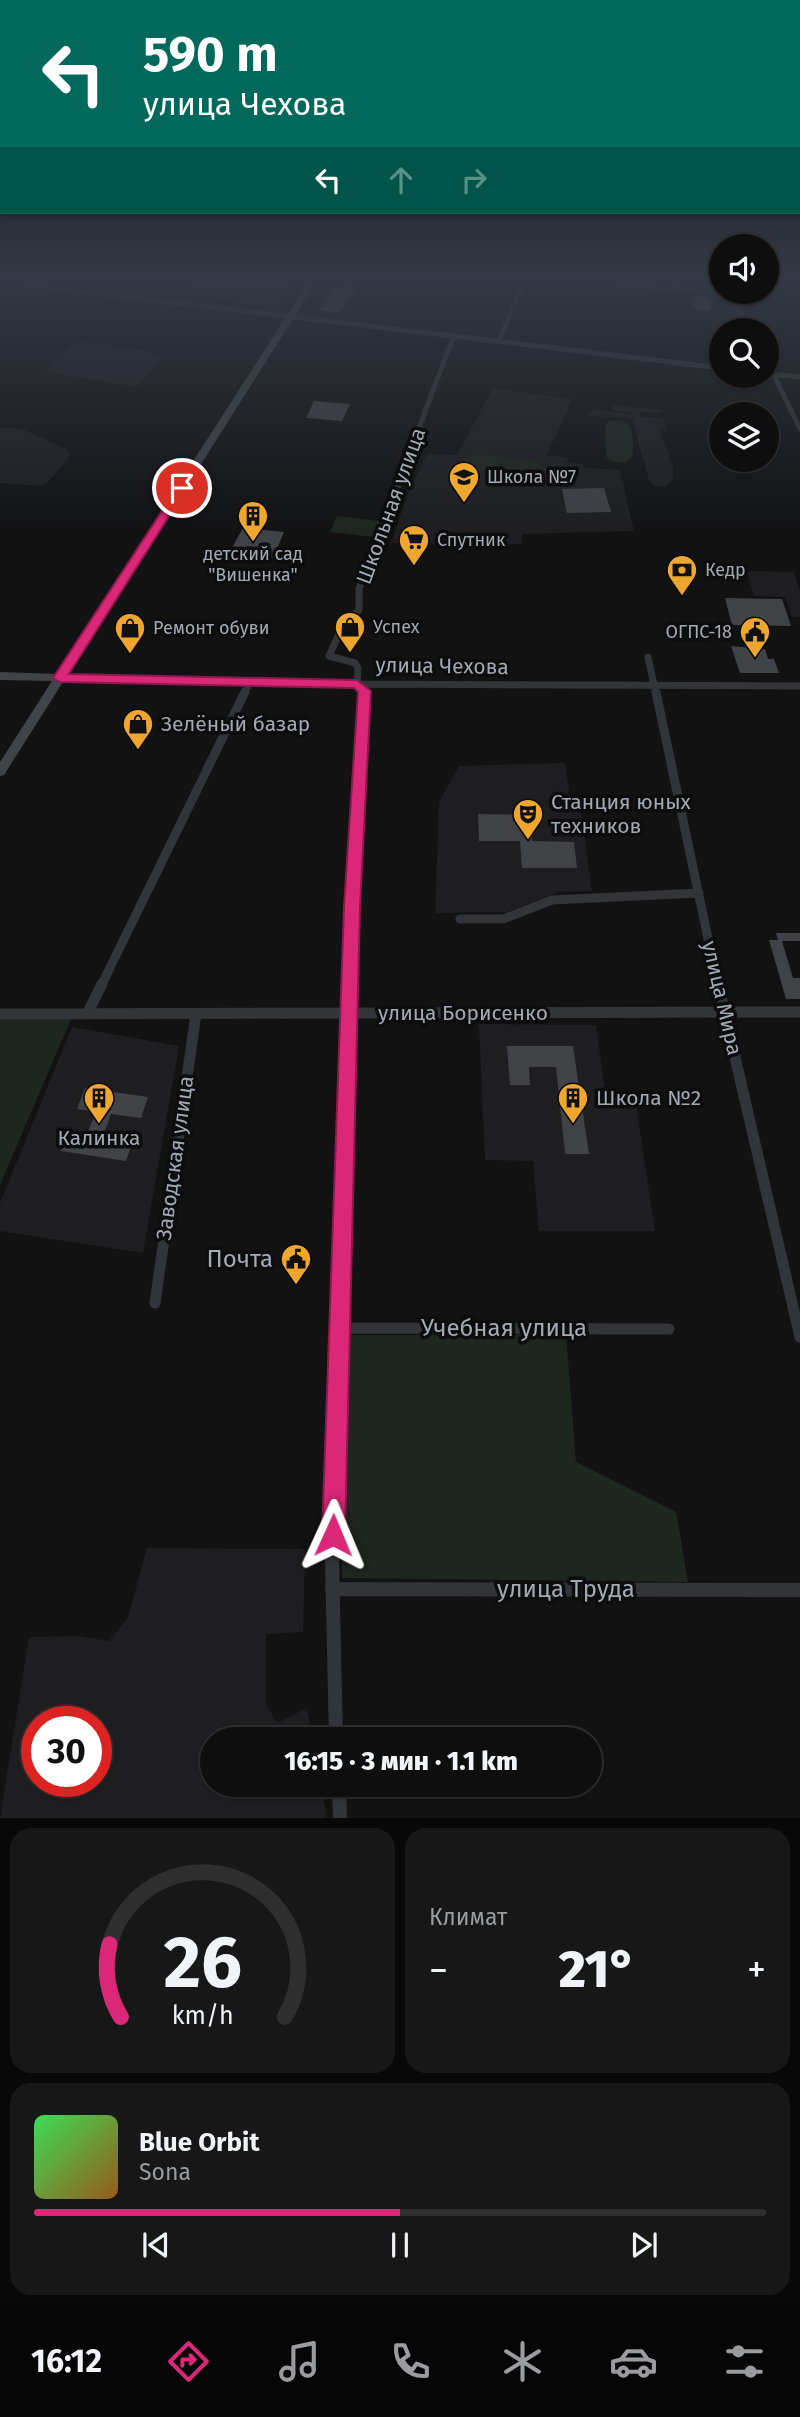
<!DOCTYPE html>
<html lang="ru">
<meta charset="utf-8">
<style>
:root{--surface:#0e0e0e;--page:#171717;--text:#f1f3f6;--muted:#9b9c9e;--line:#2e2e2e;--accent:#db2777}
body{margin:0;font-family:"Fira Sans",sans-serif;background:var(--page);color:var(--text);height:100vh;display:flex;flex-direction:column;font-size:26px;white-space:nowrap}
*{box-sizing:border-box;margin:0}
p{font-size:23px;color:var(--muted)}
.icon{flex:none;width:38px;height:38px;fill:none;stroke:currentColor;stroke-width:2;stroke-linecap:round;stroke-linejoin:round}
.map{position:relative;height:1818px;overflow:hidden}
.panel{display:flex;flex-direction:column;gap:10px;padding:10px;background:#080808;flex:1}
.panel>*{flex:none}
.banner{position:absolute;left:0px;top:0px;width:802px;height:214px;box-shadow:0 2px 5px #0004,0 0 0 2px var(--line);background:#00695c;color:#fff;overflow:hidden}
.buttons{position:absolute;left:709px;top:234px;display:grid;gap:14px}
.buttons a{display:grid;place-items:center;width:70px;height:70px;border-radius:50%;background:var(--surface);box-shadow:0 2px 5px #0004,0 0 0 2px var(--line);font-size:35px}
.speed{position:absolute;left:21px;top:1706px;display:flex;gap:14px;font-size:35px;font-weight:700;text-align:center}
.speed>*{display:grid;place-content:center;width:91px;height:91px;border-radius:50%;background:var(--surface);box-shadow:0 2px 5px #0004,0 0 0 2px var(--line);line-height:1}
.speed .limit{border:10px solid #d22;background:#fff;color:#111}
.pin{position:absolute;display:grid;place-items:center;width:60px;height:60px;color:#fff;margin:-30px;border:4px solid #fff;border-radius:50%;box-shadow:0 2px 7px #0007}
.me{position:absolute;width:77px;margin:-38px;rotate:1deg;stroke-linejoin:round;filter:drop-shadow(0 0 5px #0008)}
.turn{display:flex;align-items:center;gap:24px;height:147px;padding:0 28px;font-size:32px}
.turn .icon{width:91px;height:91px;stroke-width:2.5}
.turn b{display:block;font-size:49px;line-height:60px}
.lanes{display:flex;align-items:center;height:66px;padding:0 28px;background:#0003;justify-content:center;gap:35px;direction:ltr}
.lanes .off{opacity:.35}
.big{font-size:52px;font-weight:800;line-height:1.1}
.panel .tile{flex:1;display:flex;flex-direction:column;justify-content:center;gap:10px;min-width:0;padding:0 24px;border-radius:21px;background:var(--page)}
.panel .dial{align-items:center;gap:0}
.dial svg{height:182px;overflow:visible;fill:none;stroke:var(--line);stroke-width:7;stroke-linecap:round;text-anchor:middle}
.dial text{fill:var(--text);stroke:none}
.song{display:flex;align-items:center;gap:21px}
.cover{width:84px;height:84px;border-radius:10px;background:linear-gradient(135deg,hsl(130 70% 55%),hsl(30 70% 35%))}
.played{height:7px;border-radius:4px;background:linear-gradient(90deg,var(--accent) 50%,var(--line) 50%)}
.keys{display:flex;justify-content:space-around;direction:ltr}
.heat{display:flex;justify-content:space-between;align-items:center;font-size:38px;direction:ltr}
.panel .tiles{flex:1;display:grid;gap:10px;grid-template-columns:1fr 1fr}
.tile:last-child{grid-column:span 2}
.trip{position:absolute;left:200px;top:1727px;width:402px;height:70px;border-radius:35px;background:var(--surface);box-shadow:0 2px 5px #0004,0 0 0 2px var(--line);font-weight:800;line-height:70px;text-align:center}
.tabs{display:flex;height:112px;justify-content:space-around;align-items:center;background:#060606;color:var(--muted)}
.tabs .icon{width:49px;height:49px}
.tabs .current{color:var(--accent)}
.tabs b{font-size:32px;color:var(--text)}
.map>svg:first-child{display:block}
.built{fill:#1e1e20;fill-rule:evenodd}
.green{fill:#1e261f}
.building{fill:#414246}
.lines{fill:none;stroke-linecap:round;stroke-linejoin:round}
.street-far4{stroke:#333438;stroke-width:5}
.street-far3{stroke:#333438;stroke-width:7}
.street-far2{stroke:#333438;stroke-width:9}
.street-far1{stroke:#333438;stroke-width:11}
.street{stroke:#333438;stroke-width:14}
.secondary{fill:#414348;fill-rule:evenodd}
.route{fill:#db2777;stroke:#8e194d;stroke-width:2}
.labels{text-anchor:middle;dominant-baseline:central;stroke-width:7;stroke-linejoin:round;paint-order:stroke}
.far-poi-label{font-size:18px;fill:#a3a9b3;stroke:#0d0d0e;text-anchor:start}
.street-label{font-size:21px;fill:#a3a9b3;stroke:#0d0d0e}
.poi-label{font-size:21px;fill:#a3a9b3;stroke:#0d0d0e;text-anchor:start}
.near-poi-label{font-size:24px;fill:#a3a9b3;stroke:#0d0d0e;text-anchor:end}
.near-street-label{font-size:24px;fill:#a3a9b3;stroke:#0d0d0e}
</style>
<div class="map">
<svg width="800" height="1819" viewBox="0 0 800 1819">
<rect width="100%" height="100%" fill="#121213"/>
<path class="built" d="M80 341 147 351 158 356 159 362 136 387 45 372 66 347Z
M493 388 572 399 547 455 568 458 567 462 583 464 584 468 620 470 634 531 522 534V544L391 543 409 491 427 454 457 455Z
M612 405 662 410V413L639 412 641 417 663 418 666 429 660 430 673 467V479L665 487 654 486 649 480 632 418 587 416V412L598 410 632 414 631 412 612 410Z
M0 427 25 430 66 449 70 456 52 478 42 486 0 483Z
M747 571 794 572 800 591V617H792L785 597 754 596Z
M565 763 572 810 581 811 592 891 558 892 507 912 435 913 439 802 459 766Z
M479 1024 596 1025 605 1090 634 1091 655 1231H539L533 1161 485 1160Z
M72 1027 179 1046 143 1253 0 1231V1203Z
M147 1548 305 1549 303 1632 266 1634V1704L277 1723 307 1708 313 1739 212 1740V1785H321L327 1818H0L29 1637 78 1636 109 1641 128 1617ZM37 1722H96V1782H37Z"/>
<path class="green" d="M199 278H270L295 281 275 306 183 295Z
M618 420C637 423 632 441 633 457L625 463 610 461 606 456 605 426 609 421Z
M479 453 536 462 543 468V471C531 482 481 474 467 466L465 459Z
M337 516 380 521 373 537 330 532Z
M0 1019H71L0 1185Z
M346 1335H566L576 1462 676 1512 688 1582 342 1578Z"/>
<path class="building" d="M334 286 357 288 339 313 319 310Z
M692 296 711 298V311L693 309Z
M314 401 350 404 342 421 306 418Z
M604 488 611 512 567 513 562 489Z
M243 528 284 532 273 558 229 553Z
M725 598 782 599 791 626 732 625Z
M731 646 765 649 768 659H774L779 673H740Z
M478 814 530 815 532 841 574 842 577 868H522L520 841H479Z
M776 933H800V941H782L793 978H800V999H786L769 940H778Z
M507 1046H573L589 1154H565L556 1067H529L530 1085H510Z
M85 1088 148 1097 141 1118 111 1114 103 1136 133 1141 126 1161 61 1151 68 1131 87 1134 96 1112 77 1109Z"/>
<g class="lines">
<path class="street-far4" d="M537 278 730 294
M0 282 721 368
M729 292 751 331
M499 341 526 278
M766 359 800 429
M769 374 800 377
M406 462 454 335"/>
<path class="street-far3" d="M648 657 656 694
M60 678 357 684 800 686
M244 694 250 682
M364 694 357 684 358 668 355 663 329 656 343 625 359 610V589L407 461"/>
<path class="street-far2" d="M656 692 718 986
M460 919H503L552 900 699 893
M101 986 245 692
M351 986 364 692"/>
<path class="street-far1" d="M718 984 800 1337
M0 1014 800 1012
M87 1014 102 984
M155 1303 196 1014
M339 1328 669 1329
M338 1354 351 984"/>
<path class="street" d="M332 1589 800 1590
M336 1740 332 1561 338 1353
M339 1785 340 1819"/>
<path class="secondary" d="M311 278H319L4 775 0 776V762L52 681 0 680V672L56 674Z"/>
</g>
<linearGradient id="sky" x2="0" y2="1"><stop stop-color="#0a0a0a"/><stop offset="0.52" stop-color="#333944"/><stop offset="1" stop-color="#333944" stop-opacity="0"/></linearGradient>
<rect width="800" height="533" fill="url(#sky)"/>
<path class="route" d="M182 485 187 488 69 674 357 680 371 691 360 907 345 1535 342 1544 333 1547 325 1544 322 1535 344 907 358 692 354 688 60 682 53 678 177 488Z"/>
<defs>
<g id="school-pin" transform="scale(1.575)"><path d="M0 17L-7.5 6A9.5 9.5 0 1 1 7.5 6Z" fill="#eea62f" stroke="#0d0d0e"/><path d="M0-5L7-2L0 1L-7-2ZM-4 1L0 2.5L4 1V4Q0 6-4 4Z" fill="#111"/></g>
<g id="building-pin" transform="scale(1.575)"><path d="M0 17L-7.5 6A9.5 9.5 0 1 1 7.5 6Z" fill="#eea62f" stroke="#0d0d0e"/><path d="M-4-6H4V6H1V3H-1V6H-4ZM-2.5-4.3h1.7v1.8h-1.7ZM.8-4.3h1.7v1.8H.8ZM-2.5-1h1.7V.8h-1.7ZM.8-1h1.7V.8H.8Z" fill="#111"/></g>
<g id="supermarket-pin" transform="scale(1.575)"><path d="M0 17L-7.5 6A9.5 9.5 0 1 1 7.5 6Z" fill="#eea62f" stroke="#0d0d0e"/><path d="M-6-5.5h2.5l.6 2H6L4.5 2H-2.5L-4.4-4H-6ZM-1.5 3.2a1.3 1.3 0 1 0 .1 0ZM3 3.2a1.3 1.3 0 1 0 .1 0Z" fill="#111"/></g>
<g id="bank-pin" transform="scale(1.575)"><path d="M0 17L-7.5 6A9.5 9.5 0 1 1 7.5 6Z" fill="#eea62f" stroke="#0d0d0e"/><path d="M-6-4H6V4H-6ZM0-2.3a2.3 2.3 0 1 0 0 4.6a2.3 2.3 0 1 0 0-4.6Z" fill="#111"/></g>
<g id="shop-pin" transform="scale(1.575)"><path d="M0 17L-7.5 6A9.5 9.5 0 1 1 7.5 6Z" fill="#eea62f" stroke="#0d0d0e"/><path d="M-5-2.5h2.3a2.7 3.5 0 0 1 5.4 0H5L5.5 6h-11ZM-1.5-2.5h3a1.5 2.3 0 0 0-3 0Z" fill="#111"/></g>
<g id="civic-pin" transform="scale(1.575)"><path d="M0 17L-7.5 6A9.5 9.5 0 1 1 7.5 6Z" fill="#eea62f" stroke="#0d0d0e"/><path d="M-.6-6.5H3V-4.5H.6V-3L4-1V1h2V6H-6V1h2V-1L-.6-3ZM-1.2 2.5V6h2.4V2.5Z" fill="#111"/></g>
<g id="theatre-pin" transform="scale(1.575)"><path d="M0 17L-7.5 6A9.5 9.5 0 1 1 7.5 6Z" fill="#eea62f" stroke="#0d0d0e"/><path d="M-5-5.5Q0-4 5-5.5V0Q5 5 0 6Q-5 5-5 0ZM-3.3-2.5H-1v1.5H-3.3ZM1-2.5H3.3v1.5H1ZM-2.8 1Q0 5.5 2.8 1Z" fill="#111"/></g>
</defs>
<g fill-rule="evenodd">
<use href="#school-pin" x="464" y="477"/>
<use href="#building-pin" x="253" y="516"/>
<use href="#supermarket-pin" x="414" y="540"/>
<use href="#bank-pin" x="682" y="570"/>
<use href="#shop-pin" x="350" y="627"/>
<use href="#shop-pin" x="130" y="628"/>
<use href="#civic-pin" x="755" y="632"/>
<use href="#shop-pin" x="138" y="724"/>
<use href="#theatre-pin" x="528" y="814"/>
<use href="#building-pin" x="99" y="1098"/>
<use href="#building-pin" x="573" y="1098"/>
<use href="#civic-pin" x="296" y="1259"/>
</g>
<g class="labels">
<g class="far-poi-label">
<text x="487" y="477">Школа №7</text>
<text x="437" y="540">Спутник</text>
<text x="253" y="554" text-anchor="middle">детский сад<tspan x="253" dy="21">"Вишенка"</tspan></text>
<text x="705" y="570">Кедр</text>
<text x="373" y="627">Успех</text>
<text x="153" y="628">Ремонт обуви</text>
<text x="732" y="632" text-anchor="end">ОГПС-18</text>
</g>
<g class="street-label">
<text transform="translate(391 506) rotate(-70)">Школьная улица</text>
<text transform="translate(442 666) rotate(1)">улица Чехова</text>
<text transform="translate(722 998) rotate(77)">улица Мира</text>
<text x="463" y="1013">улица Борисенко</text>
<text transform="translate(175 1158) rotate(-82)">Заводская улица</text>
</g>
<g class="poi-label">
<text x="161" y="724">Зелёный базар</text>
<text x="551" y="802">Станция юных<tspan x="551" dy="24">техников</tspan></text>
<text x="596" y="1098">Школа №2</text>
<text x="99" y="1138" text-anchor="middle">Калинка</text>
</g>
<g class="near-poi-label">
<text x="273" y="1259">Почта</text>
</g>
<g class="near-street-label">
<text x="504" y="1328">Учебная улица</text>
<text x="566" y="1589">улица Труда</text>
</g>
</g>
</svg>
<div class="buttons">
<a><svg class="icon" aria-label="sound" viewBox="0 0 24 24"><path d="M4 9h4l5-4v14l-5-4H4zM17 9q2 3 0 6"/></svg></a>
<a><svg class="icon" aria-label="search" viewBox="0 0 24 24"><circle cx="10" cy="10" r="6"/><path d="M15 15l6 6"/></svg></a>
<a><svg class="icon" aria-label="layers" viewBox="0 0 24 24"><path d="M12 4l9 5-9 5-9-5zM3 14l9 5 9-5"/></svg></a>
</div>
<div class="speed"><div class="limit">30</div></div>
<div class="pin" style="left:182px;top:488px;background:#d93025"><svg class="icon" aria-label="arrive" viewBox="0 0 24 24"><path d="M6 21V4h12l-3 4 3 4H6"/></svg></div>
<svg class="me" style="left:333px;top:1535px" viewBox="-20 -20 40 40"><path d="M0-17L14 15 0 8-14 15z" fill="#db2777" stroke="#fff" stroke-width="4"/></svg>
<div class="trip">16:15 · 3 мин · 1.1 km</div>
<div class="banner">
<div class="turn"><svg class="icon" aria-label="left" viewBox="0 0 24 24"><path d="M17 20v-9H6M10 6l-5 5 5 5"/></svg><div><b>590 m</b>улица Чехова</div></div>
<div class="lanes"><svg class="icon" aria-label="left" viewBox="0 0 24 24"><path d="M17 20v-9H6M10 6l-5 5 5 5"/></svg><svg class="icon off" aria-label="ahead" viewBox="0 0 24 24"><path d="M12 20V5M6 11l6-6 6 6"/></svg><svg class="icon off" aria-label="right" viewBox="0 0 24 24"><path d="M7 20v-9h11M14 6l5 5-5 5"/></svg></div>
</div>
</div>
<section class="panel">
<div class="tiles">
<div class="tile dial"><svg viewBox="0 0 100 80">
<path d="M14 69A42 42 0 1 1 86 69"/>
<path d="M14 69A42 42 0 0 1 9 37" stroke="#db2777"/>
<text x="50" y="56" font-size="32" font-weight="700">26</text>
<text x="50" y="72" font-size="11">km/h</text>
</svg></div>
<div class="tile"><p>Климат</p>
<div class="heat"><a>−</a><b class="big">21°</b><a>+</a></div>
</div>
<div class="tile">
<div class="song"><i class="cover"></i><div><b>Blue Orbit</b><p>Sona</p></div></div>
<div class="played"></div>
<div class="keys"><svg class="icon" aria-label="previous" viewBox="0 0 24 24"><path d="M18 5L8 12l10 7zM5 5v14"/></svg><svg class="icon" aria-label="pause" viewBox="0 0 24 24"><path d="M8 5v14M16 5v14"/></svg><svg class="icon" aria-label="next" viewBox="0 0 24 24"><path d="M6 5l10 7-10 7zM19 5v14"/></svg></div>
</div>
</div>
</section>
<nav class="tabs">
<b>16:12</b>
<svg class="icon current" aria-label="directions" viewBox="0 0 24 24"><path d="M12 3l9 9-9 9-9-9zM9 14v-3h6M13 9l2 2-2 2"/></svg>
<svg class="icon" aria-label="music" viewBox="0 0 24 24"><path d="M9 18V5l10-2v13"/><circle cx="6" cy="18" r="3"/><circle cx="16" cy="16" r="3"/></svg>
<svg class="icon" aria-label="phone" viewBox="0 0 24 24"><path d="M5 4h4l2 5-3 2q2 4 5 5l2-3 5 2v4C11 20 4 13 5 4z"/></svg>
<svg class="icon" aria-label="climate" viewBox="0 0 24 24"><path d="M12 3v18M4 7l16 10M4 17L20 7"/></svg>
<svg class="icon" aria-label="car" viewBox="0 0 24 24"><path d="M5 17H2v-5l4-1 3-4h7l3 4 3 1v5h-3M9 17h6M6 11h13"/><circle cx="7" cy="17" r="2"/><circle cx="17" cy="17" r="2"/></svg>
<svg class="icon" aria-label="filters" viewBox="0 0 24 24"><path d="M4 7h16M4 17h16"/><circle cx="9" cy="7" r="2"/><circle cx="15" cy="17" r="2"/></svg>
</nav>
